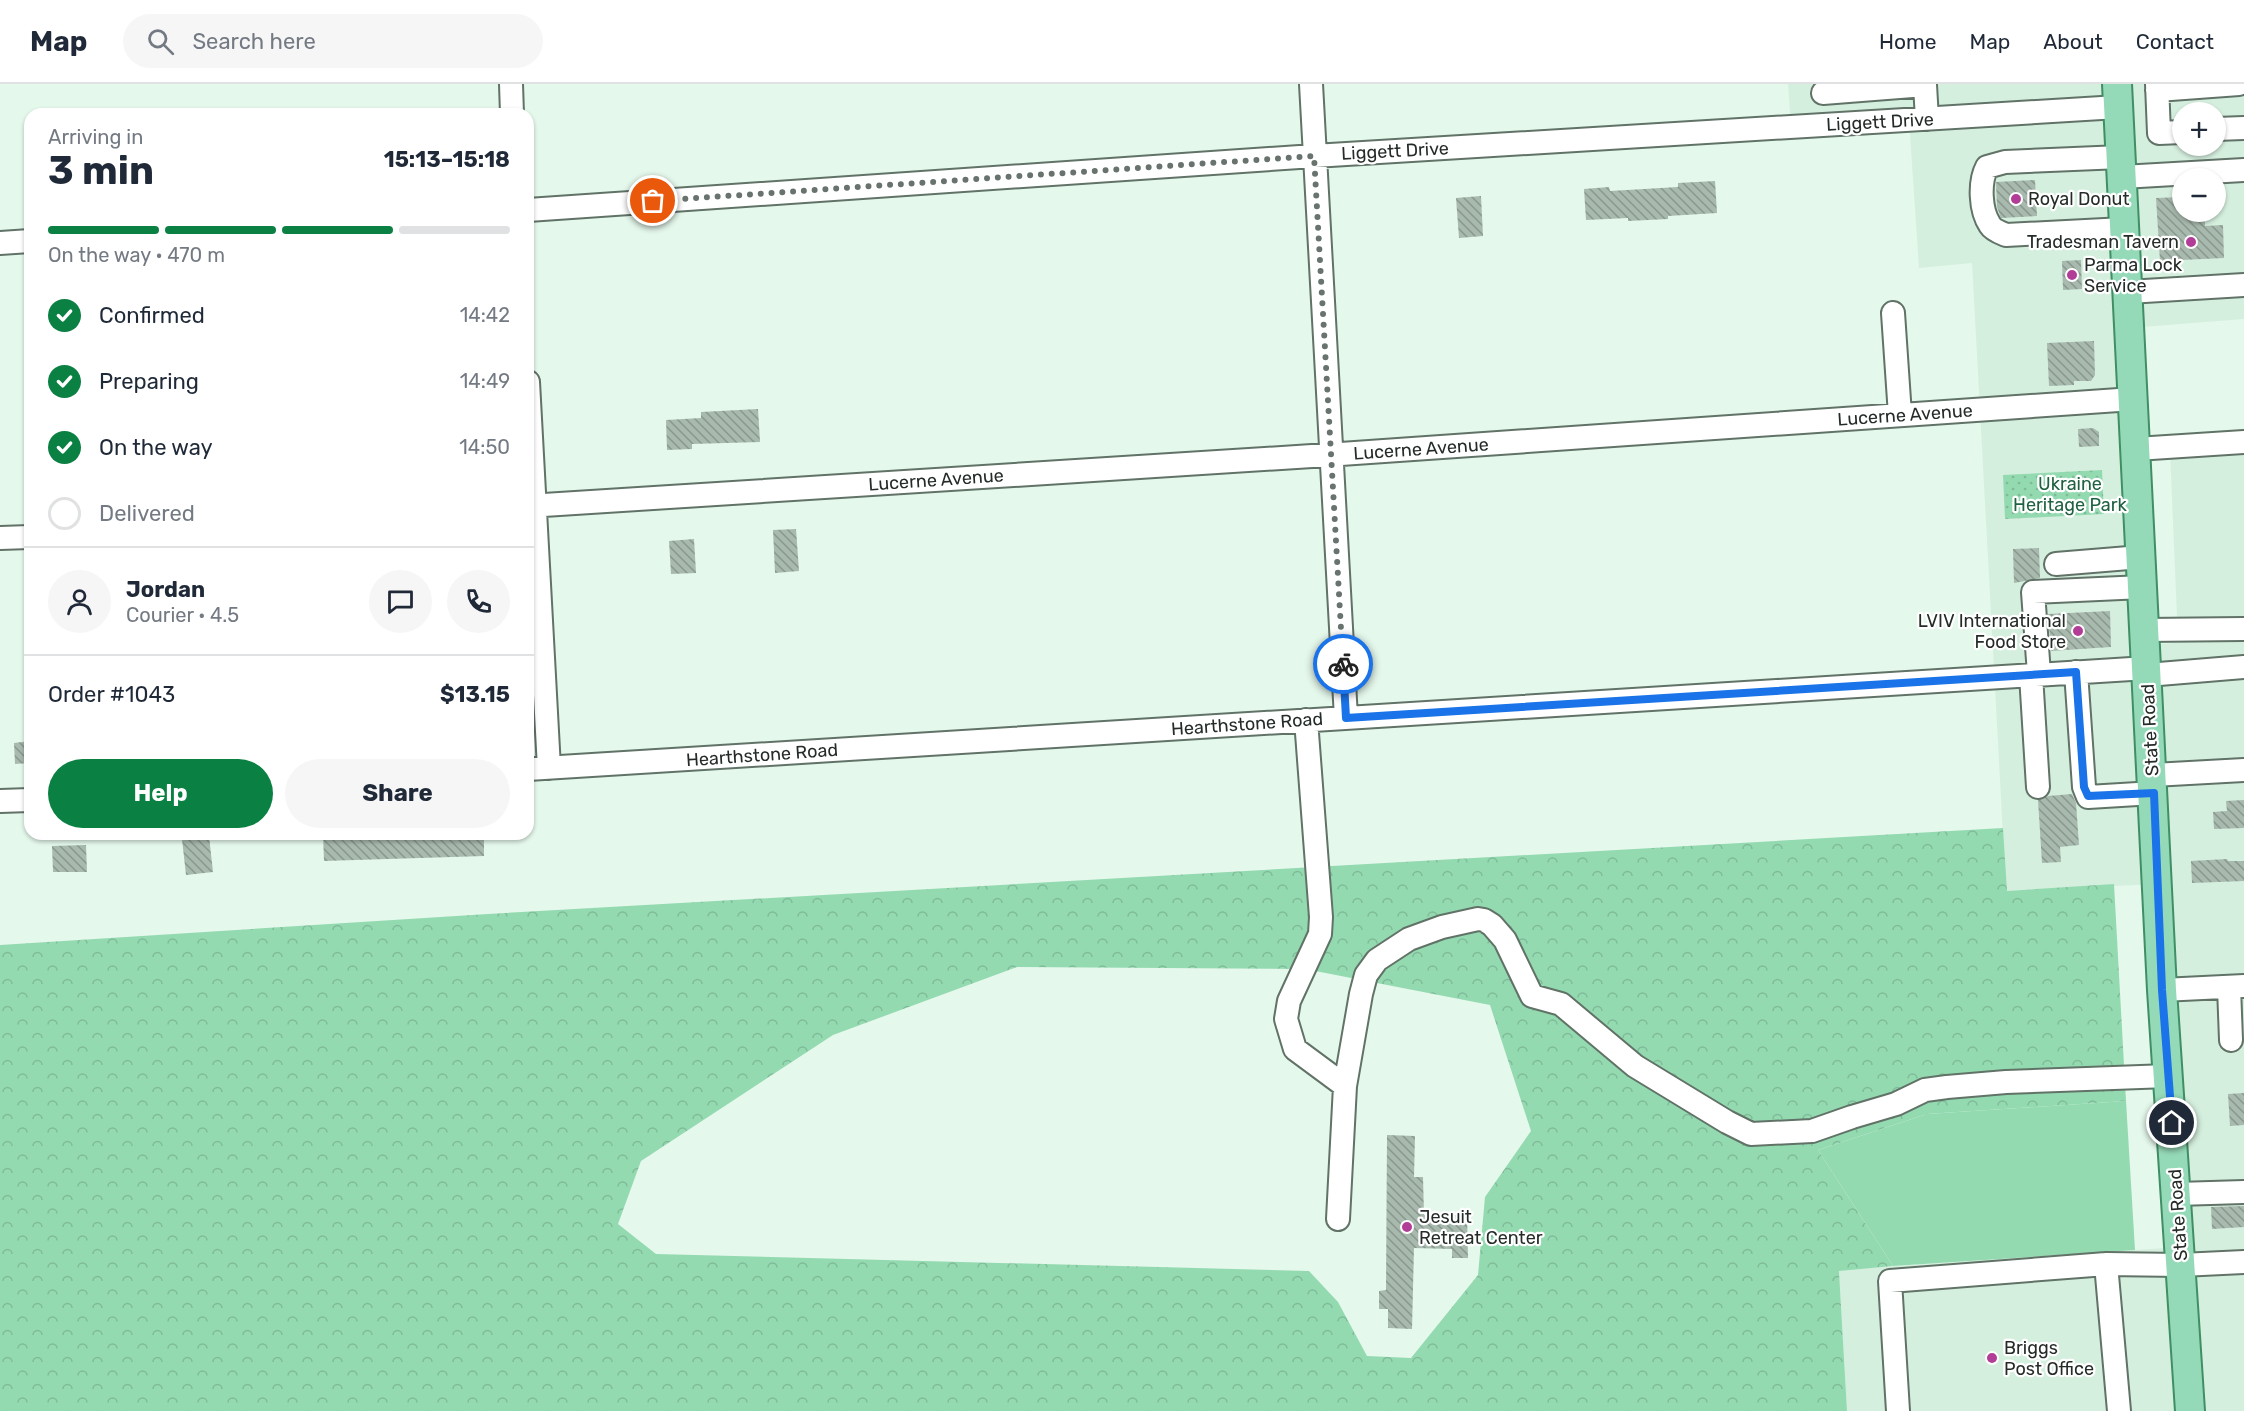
<!DOCTYPE html>
<html lang="en">
<head>
<meta charset="utf-8">
<style>
	:root { --surface:#fff; --page:#f6f6f7; --text:#1f2937; --muted:#747a83; --line:#e0e1e3; --accent:#0b8043 }
	body { margin:0; font-family:Rubik,sans-serif; background:var(--page); color:var(--text); height:100vh; display:flex; flex-direction:column; font-size:22px; white-space:nowrap }
	* { box-sizing:border-box; margin:0 }
	p { font-size:20px; color:var(--muted) }
	.icon { flex:none; width:33px; height:33px; fill:none; stroke:currentColor; stroke-width:2; stroke-linecap:round; stroke-linejoin:round }
	.map { position:relative; flex:1; overflow:hidden }
	.details { position:absolute; left:24px; top:24px; width:510px; height:732px; display:flex; flex-direction:column; background:var(--surface); border-radius:18px; box-shadow:0 2px 4px #0004 }
	.details>* { flex:none }
	.fabs { position:absolute; left:2172px; top:18px; display:grid; gap:12px }
	.fabs a { display:grid; place-items:center; width:54px; height:54px; border-radius:50%; background:var(--surface); box-shadow:0 2px 4px #0004; font-size:30px }
	.pin { position:absolute; display:grid; place-items:center; width:51px; height:51px; color:#fff; margin:-26px; border:3px solid #fff; border-radius:50%; box-shadow:0 2px 6px #0007 }
	.courier { position:absolute; display:grid; place-items:center; width:60px; height:60px; margin:-30px; border:4px solid #1a73e8; border-radius:50%; background:#fff; color:#222; box-shadow:0 2px 8px #0007 }
	.overview em { font-style:normal; font-weight:700 }
	.overview div { display:flex; flex-direction:column-reverse }
	.overview { display:flex; align-items:center; justify-content:space-between; height:102px; padding:0 24px }
	h1 { font-size:39px; font-weight:700; line-height:45px }
	.bar { display:grid; grid-template-columns:repeat(4,1fr); gap:9px 6px; align-content:center; height:72px; padding:0 24px }
	.bar i { height:8px; border-radius:4px; background:var(--line) }
	.bar .current { background:var(--accent) }
	.bar p { grid-column:span 4 }
	.line { display:flex; align-items:center; gap:15px; padding:0 24px; border-top:2px solid var(--line) }
	.line div { flex:1 }
	.round { display:grid; place-items:center; flex:none; width:63px; height:63px; border-radius:32px; background:var(--page) }
	ol { padding:0 24px; list-style:none }
	li { display:flex; align-items:center; gap:18px; height:66px }
	li p { margin-inline-start:auto }
	li .icon { padding:6px; border-radius:50%; background:var(--accent); color:#fff; stroke-width:4 }
	li:last-child { color:var(--muted) }
	li i { width:33px; height:33px; border:3px solid var(--line); border-radius:50% }
	.cta { display:flex; gap:12px; margin-top:auto; padding:12px 24px }
	.cta a { flex:1; height:69px; border-radius:36px; background:var(--accent); color:#fff; font-size:24px; font-weight:700; line-height:69px; text-align:center }
	.cta a+a { background:var(--page); color:var(--text) }
	header { display:flex; align-items:center; gap:36px; box-sizing:border-box; height:84px; padding:0 30px; background:var(--surface); border-bottom:2px solid var(--line) }
	header strong { font-size:28px }
	nav { display:flex; gap:33px; margin-inline-start:auto; font-size:21px }
	.search { width:420px; height:54px; background:var(--page); display:flex; align-items:center; gap:15px; box-sizing:border-box; padding:0 21px; border-radius:33px; color:var(--muted); font-size:22px }
	.map>svg:first-child { display:block }
	.built { fill:#d5efde; fill-rule:evenodd }
	.green { fill:#94dab1 }
	.forest { fill:url(#forest-crowns); fill-rule:evenodd }
	.park { fill:url(#park-dots) }
	.building { fill:url(#building-back-hatch) }
	.lines { fill:none; stroke-linecap:round; stroke-linejoin:round }
	.minor-casing { stroke:#617267; stroke-width:26 }
	.major-casing { stroke:#408e66; stroke-width:32 }
	.minor { stroke:#fff; stroke-width:22 }
	.major { stroke:#95dab8; stroke-width:28 }
	.done { stroke:#68736d; stroke-width:6; stroke-dasharray:0 10.8 }
	.route { stroke:#1a73e8; stroke-width:8 }
	.poi-dot { fill:#b13d96; stroke:#fff; stroke-width:2 }
	.labels { text-anchor:middle; dominant-baseline:central; stroke-width:4.5; stroke-linejoin:round; paint-order:stroke }
	.street-label { font-size:18px; fill:#252c28; stroke:#fff }
	.poi-label { font-size:18px; fill:#252c28; stroke:#fff; text-anchor:start }
	.park-label { font-size:18px; fill:#206141; stroke:#fff }
</style>
</head>
<body>
<header>
<strong>Map</strong>
<div class="search"><svg class="icon" aria-label="search" viewBox="0 0 24 24"><circle cx="10" cy="10" r="6"/><path d="M15 15l6 6"/></svg>Search here</div>
<nav><a>Home</a><a>Map</a><a>About</a><a>Contact</a></nav>
</header>
<div class="map">
<svg width="2244" height="1327" viewBox="0 0 2244 1327">
	<defs>
		<pattern id="forest-crowns" width="20" height="18" patternUnits="userSpaceOnUse" patternTransform="scale(1.5)"><rect width="20" height="18" fill="#94dab1"/><path d="M2 6a3 3 0 1 1 6 0M12 15a3 3 0 1 1 6 0" fill="none" stroke="#7fbb98"/></pattern>
		<pattern id="park-dots" width="8" height="8" patternUnits="userSpaceOnUse" patternTransform="scale(1.5)"><rect width="8" height="8" fill="#94dab1"/><path d="M2 2h.1M6 6h.1" fill="none" stroke="#7fbb98" stroke-width="1.8" stroke-linecap="round"/></pattern>
		<pattern id="building-back-hatch" width="6" height="6" patternUnits="userSpaceOnUse" patternTransform="scale(1.5)"><rect width="6" height="6" fill="#a8b9ae"/><path d="M-1 5l2 2M0 0l6 6M5-1l2 2" fill="none" stroke="#89978e"/></pattern>
	</defs>
	<rect width="100%" height="100%" fill="#e5f8ec"/>
	<path class="built" d="M1788,0h456v235l-114,9 16,317 98,-7v773h-397l-8,-141 341,-23 -22,-363 -152,7 -34,-628 -53,5 -10,-148 -118,7zM2182,28h34v34h-34zM2182,94h34v34h-34z
		M2244,364v189l-66,4 -8,-190z"/>
	<path class="green" d="M2126,1017l9,149 -242,16 -75,-116 109,-36z"/>
	<path class="forest" d="M2003,744l4,63 107,-7 12,217 -199,13 -109,36 75,116 -54,5 8,140h-1847v-466l488,-31zM1017,883l288,2 185,36 41,126 -46,66 -7,78 -67,83 -44,-2 -29,-54 -29,-31 -653,-17 -38,-30 23,-63 192,-126z"/>
	<path class="park" d="M2102,386l2,44 -99,5 -2,-44z"/>
	<path class="building" d="M2035,96l2,36 -36,2 -4,-11 -1,-25z
		M1715,97l2,32 -49,3v3l-40,2v-3l-42,2 -2,-31 25,-2 1,4 68,-4v-4z
		M1481,112l2,40 -24,2 -3,-40z
		M2182,113v15h23v14l18,-1 1,33 -64,3 -4,-63z
		M2081,176l1,29 -19,1 -1,-29z
		M2094,257l1,34 -4,6h-17v4l-25,1 -2,-43z
		M758,325l2,33 -68,2v5l-25,1 -1,-30 35,-2v-6z
		M2093,344l6,4v14l-20,1 -1,-18z
		M796,445l3,42 -24,2 -2,-43z
		M694,455l2,34 -25,1 -2,-33z
		M2039,464l1,30 -26,5 -1,-34z
		M2110,527l1,36 -60,4 -3,-37z
		M30,657v22l-15,1 -1,-21z
		M2072,710l4,9 3,42 -19,2 1,15 -19,1 -4,-63 10,-4z
		M2244,716v28l-30,1 -1,-17 14,-1 -1,-10z
		M323,750h161v22l-160,5z
		M209,752l4,36 -27,3 -4,-36z
		M86,761l1,27h-34l-1,-26z
		M2227,775l1,2h16v20l-52,2 -1,-22z
		M2244,1009v32l-14,1 -2,-32z
		M1387,1051l28,1 -1,41h9l1,38h43l1,43h-16v-9l-38,-1 -2,81 -24,-1v-19h-9v-18l7,-1z
		M2244,1122v21l-32,2 -1,-22z"/>
	<g class="lines">
		<defs>
			<path id="minor" d="M511,0l1,30
				M1311,0l35,634
				M2157,0l2,49 23,-1
				M2157,6l82,-6
				M1823,9l102,-8 2,34
				M2216,45l28,-1
				M2121,73l-116,5 -18,5c-8,15 -7,43 3,58 3,5 11,8 16,10l118,-6
				M2122,93l122,-7
				M528,126l786,-54 804,-49
				M0,159l30,-2
				M2128,208l116,-7
				M1893,229l7,102
				M528,298l21,386
				M2136,365l108,-7
				M528,422l784,-50 821,-57
				M0,454l30,-1
				M2056,480l85,-7
				M2145,546l99,-1
				M2076,588l8,115 4,10 66,-4
				M2039,590l-6,-82 110,-5
				M2031,591l7,112
				M2147,591l97,-8
				M1306,636l15,197 -1,17 -31,67 -3,18 9,30 50,37
				M528,685l1619,-101
				M2153,691l91,-5
				M0,717l30,-1
				M2229,903l2,53
				M2162,906l82,-4
				M2177,1110l67,-2
				M1338,1135l7,-133 16,-92 5,-19 11,-15 32,-21 33,-12 36,-8 6,1 8,5 13,15 27,56 29,8 74,62 92,56 24,12 61,-3 40,-14 44,-13 29,-14 22,-3 59,-5 162,-6
				M2106,1180l13,147
				M1898,1327l-8,-130 216,-17 75,1 63,-3"/>
			<path id="major" d="M2117,0l45,906 28,421"/>
		</defs>
		<use href="#minor" class="minor-casing"/>
		<use href="#major" class="major-casing"/>
		<use href="#minor" class="minor"/>
		<use href="#major" class="major"/>
	</g>
	<g class="lines">
		<path class="done" d="M653,117l661,-45 29,508"/>
		<path class="route" d="M1343,580l3,54 730,-46 8,115 4,9 66,-3 8,197 10,133"/>
	</g>
	<g class="poi-dot">
		<circle cx="2016" cy="115" r="6"/>
		<circle cx="2191" cy="158" r="6"/>
		<circle cx="2072" cy="191" r="6"/>
		<circle cx="2078" cy="547" r="6"/>
		<circle cx="1407" cy="1143" r="6"/>
		<circle cx="1992" cy="1274" r="6"/>
	</g>
	<g class="labels">
		<g class="street-label">
			<text transform="translate(1880 38) rotate(-3)">Liggett Drive</text>
			<text transform="translate(1395 67) rotate(-3)">Liggett Drive</text>
			<text transform="translate(1905 331) rotate(-4)">Lucerne Avenue</text>
			<text transform="translate(1421 365) rotate(-4)">Lucerne Avenue</text>
			<text transform="translate(936 396) rotate(-4)">Lucerne Avenue</text>
			<text transform="translate(1247 640) rotate(-4)">Hearthstone Road</text>
			<text transform="translate(2150 646) rotate(-93)">State Road</text>
			<text transform="translate(762 671) rotate(-4)">Hearthstone Road</text>
			<text transform="translate(2178 1131) rotate(-94)">State Road</text>
		</g>
		<g class="poi-label">
			<text x="2028" y="115">Royal Donut</text>
			<text x="2179" y="158" text-anchor="end">Tradesman Tavern</text>
			<text x="2084" y="181">Parma Lock<tspan x="2084" dy="21">Service</tspan></text>
			<text x="2066" y="537" text-anchor="end">LVIV International<tspan x="2066" dy="21">Food Store</tspan></text>
			<text x="1419" y="1133">Jesuit<tspan x="1419" dy="21">Retreat Center</tspan></text>
			<text x="2004" y="1264">Briggs<tspan x="2004" dy="21">Post Office</tspan></text>
		</g>
		<g class="park-label">
			<text x="2070" y="400">Ukraine<tspan x="2070" dy="21">Heritage Park</tspan></text>
		</g>
	</g>
</svg>
<div class="fabs">
<a>+</a>
<a>−</a>
</div>
<div class="pin" style="left:653px;top:117px;background:#ea580c"><svg class="icon" aria-label="bag" viewBox="0 0 24 24"><path d="M5 8h14l-1 12H6zM9 8a3 3 0 0 1 6 0"/></svg></div>
<div class="pin" style="left:2172px;top:1039px;background:#1f2937"><svg class="icon" aria-label="home" viewBox="0 0 24 24"><path d="M3 11l9-7 9 7M6 9v11h12V9"/></svg></div>
<div class="courier" style="left:1343px;top:580px"><svg class="icon" aria-label="bike" viewBox="0 0 24 24"><circle cx="6" cy="16" r="4"/><circle cx="18" cy="16" r="4"/><path d="M6 16l4-8h5l3 8M10 8l3 8H6M13 5h3"/></svg></div>
<section class="details">
<div class="overview"><div><h1>3 min</h1><p>Arriving in</p></div><em>15:13–15:18</em></div>
<div class="bar"><i class="current"></i><i class="current"></i><i class="current"></i><i></i><p>On the way · 470 m</p></div>
<ol>
<li><svg class="icon" aria-label="check" viewBox="0 0 24 24"><path d="M5 12l5 5 9-10"/></svg>Confirmed<p>14:42</p></li>
<li><svg class="icon" aria-label="check" viewBox="0 0 24 24"><path d="M5 12l5 5 9-10"/></svg>Preparing<p>14:49</p></li>
<li><svg class="icon" aria-label="check" viewBox="0 0 24 24"><path d="M5 12l5 5 9-10"/></svg>On the way<p>14:50</p></li>
<li><i></i>Delivered</li>
</ol>
<div class="line" style="height:108px"><a class="round"><svg class="icon" aria-label="person" viewBox="0 0 24 24"><circle cx="12" cy="8" r="4"/><path d="M4 21q1-7 8-7t8 7"/></svg></a><div><b>Jordan</b><p>Courier · 4.5</p></div><a class="round"><svg class="icon" aria-label="chat" viewBox="0 0 24 24"><path d="M4 5h16v11H9l-5 4z"/></svg></a><a class="round"><svg class="icon" aria-label="phone" viewBox="0 0 24 24"><path d="M5 4h4l2 5-3 2q2 4 5 5l2-3 5 2v4C11 20 4 13 5 4z"/></svg></a></div>
<div class="line" style="height:78px"><div>Order #1043</div><b>$13.15</b></div>
<div class="cta"><a>Help</a><a>Share</a></div>
</section>
</div>
</body>
</html>
